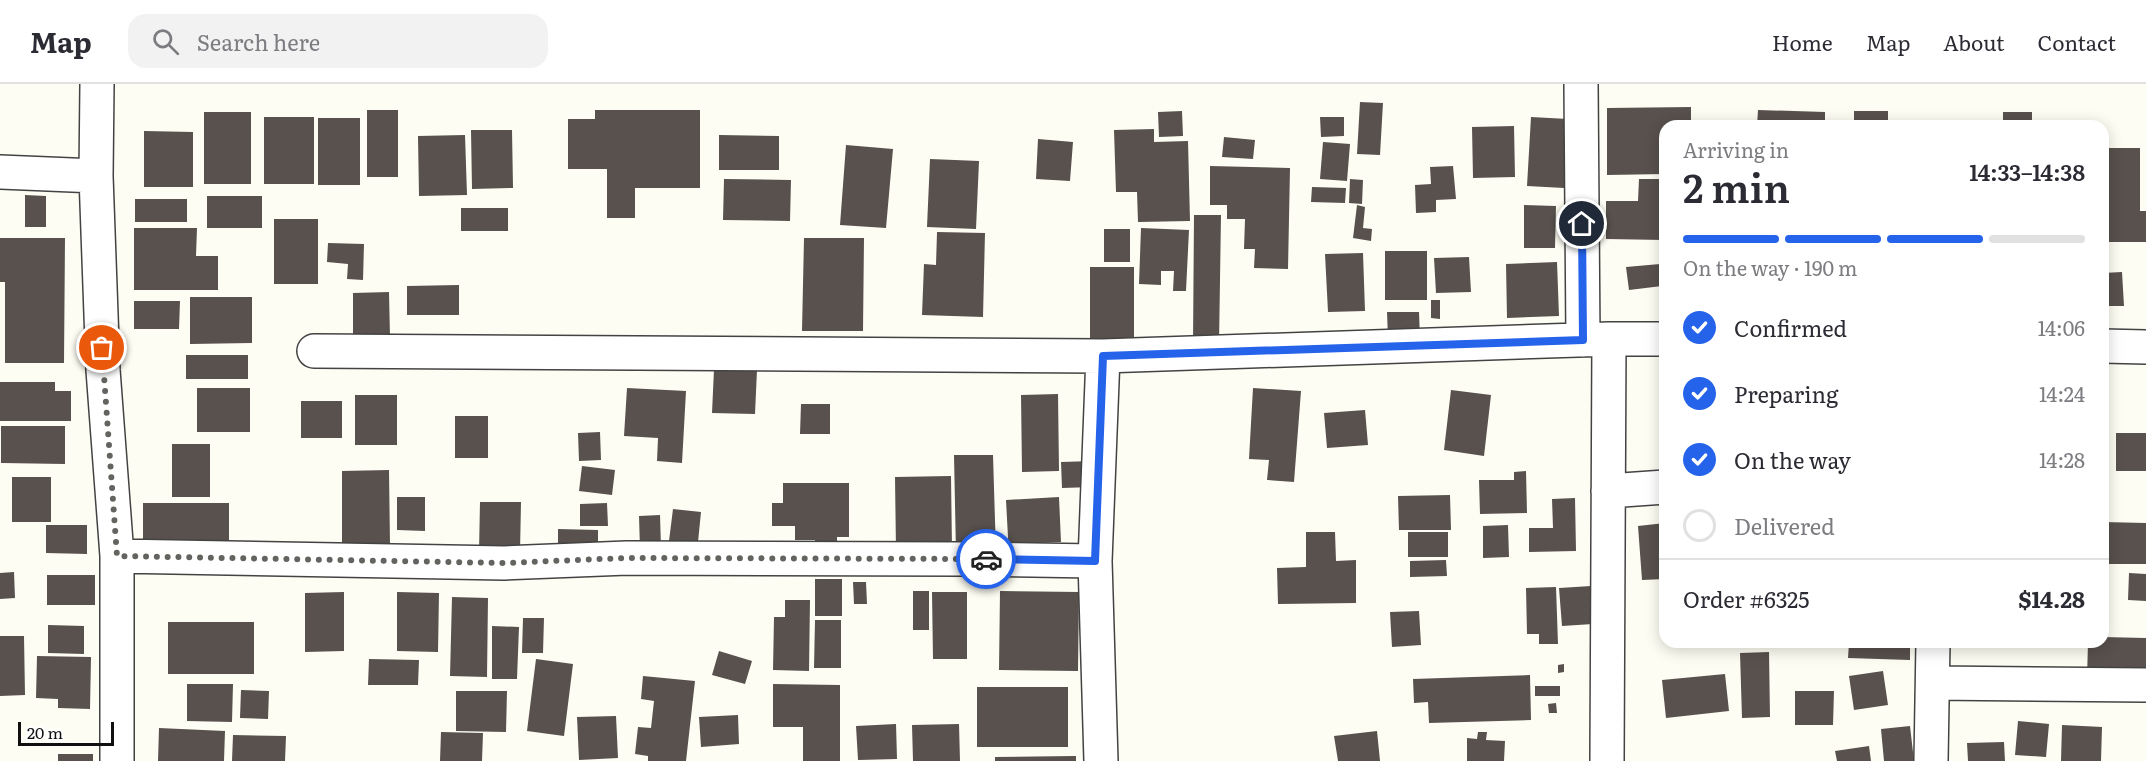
<!DOCTYPE html>
<html lang="en">
<head>
<meta charset="utf-8">
<style>
	:root { --surface:#fff; --page:#f2f2f3; --text:#2b2b33; --muted:#7c7c81; --line:#e1e1e2; --accent:#2563eb }
	body { margin:0; font-family:Literata,serif; background:var(--page); color:var(--text); height:100vh; display:flex; flex-direction:column; font-size:22px; white-space:nowrap }
	* { box-sizing:border-box; margin:0 }
	p { font-size:20px; color:var(--muted) }
	.icon { flex:none; width:33px; height:33px; fill:none; stroke:currentColor; stroke-width:2; stroke-linecap:round; stroke-linejoin:round }
	.map { position:relative; flex:1; overflow:hidden }
	.sheet { position:absolute; left:1659px; top:36px; width:450px; height:528px; display:flex; flex-direction:column; background:var(--surface); border-radius:18px; box-shadow:0 3px 15px #0003 }
	.sheet>* { flex:none }
	.scale { position:absolute; left:18px; bottom:15px; width:96px; box-sizing:border-box; padding-left:6px; border:3px solid #101010; border-top:0; font-size:16px; line-height:21px; white-space:nowrap; color:#101010; -webkit-text-stroke:4px #fff; paint-order:stroke }
	.pin { position:absolute; display:grid; place-items:center; width:51px; height:51px; color:#fff; margin:-26px; border:3px solid #fff; border-radius:50%; box-shadow:0 2px 6px #0007 }
	.courier { position:absolute; display:grid; place-items:center; width:60px; height:60px; margin:-30px; border:4px solid #2563eb; border-radius:50%; background:#fff; color:#222; box-shadow:0 2px 8px #0007 }
	.headline em { font-style:normal; font-weight:600 }
	.headline div { display:flex; flex-direction:column-reverse }
	.headline { display:flex; align-items:center; justify-content:space-between; height:102px; padding:0 24px }
	h1 { font-size:39px; font-weight:600; line-height:45px }
	.bar { display:grid; grid-template-columns:repeat(4,1fr); gap:9px 6px; align-content:center; height:72px; padding:0 24px }
	.bar i { height:8px; border-radius:4px; background:var(--line) }
	.bar .active { background:var(--accent) }
	.bar p { grid-column:span 4 }
	.line { display:flex; align-items:center; gap:15px; padding:0 24px; border-top:2px solid var(--line) }
	.line div { flex:1 }
	ol { padding:0 24px; list-style:none }
	li { display:flex; align-items:center; gap:18px; height:66px }
	li p { margin-inline-start:auto }
	li .icon { padding:6px; border-radius:50%; background:var(--accent); color:#fff; stroke-width:4 }
	li:last-child { color:var(--muted) }
	li i { width:33px; height:33px; border:3px solid var(--line); border-radius:50% }
	header { display:flex; align-items:center; gap:36px; box-sizing:border-box; height:84px; padding:0 30px; background:var(--surface); border-bottom:2px solid var(--line) }
	header strong { font-size:28px }
	nav { display:flex; gap:33px; margin-inline-start:auto; font-size:21px }
	.search { width:420px; height:54px; background:var(--page); display:flex; align-items:center; gap:15px; box-sizing:border-box; padding:0 21px; border-radius:18px; color:var(--muted); font-size:22px }
	.map>svg:first-child { display:block }
	.building { fill:#58514d }
	.lines { fill:none; stroke-linecap:round; stroke-linejoin:round }
	.minor-casing { stroke:#434343; stroke-width:36 }
	.minor { stroke:#fff; stroke-width:33 }
	.done { stroke:#63635f; stroke-width:6; stroke-dasharray:0 10.8 }
	.route { stroke:#2563eb; stroke-width:8 }
</style>
</head>
<body>
<header>
<strong>Map</strong>
<div class="search"><svg class="icon" aria-label="search" viewBox="0 0 24 24"><circle cx="10" cy="10" r="6"/><path d="M15 15l6 6"/></svg>Search here</div>
<nav><a>Home</a><a>Map</a><a>About</a><a>Contact</a></nav>
</header>
<div class="map">
<svg width="2146" height="677" viewBox="0 0 2146 677">
	<rect width="100%" height="100%" fill="#fefdf3"/>
	<path class="building" d="M1360,18l23,1 -3,52 -23,-1z
		M1691,23v19h-26v48l-58,1v-67z
		M367,26h31v67h-31z
		M595,26h105v78h-65v30h-28v-49h-39v-50h27z
		M1758,26l67,2v14h-68z
		M1182,27l1,25 -24,1 -1,-25z
		M1854,27h34v15h-34z
		M204,28h47v72h-47z
		M2003,28h29v14h-29z
		M264,33h50v67h-50z
		M1320,33h24v19l-23,1z
		M1531,33l37,2 -4,69 -37,-2z
		M318,34h42v67h-42z
		M1514,42l1,51 -42,1 -1,-51z
		M1154,45v13l34,-1 2,80 -52,1 -1,-30h-21l-2,-62z
		M471,46h41l1,58 -41,1z
		M144,47l49,1v55h-49z
		M465,51l2,60 -48,1 -1,-60z
		M719,51l60,1v34h-60z
		M1224,53l31,3 -2,19 -31,-2z
		M1038,55l35,3 -3,39 -34,-2z
		M1323,58l27,2 -3,37 -27,-2z
		M846,61l47,4 -7,79 -46,-3z
		M2103,64h37v63h6v31h-43z
		M930,75l49,2 -3,68 -49,-2z
		M1210,82l80,2 -2,101 -34,-1 1,-19h-11l1,-30h-18v-14h-17z
		M1453,82l3,33 -20,1v12l-20,1 -1,-28 16,-1 -1,-17z
		M724,95l67,1 -1,41 -67,-1z
		M1350,95l13,1 -1,24 -13,-1z
		M1639,95h26l-1,61 -58,-1v-38h32z
		M1312,103l34,1 -1,15 -34,-1z
		M25,111l21,1v31h-21z
		M207,112h55v32h-55z
		M135,115h52v23h-52z
		M1357,121l8,2 -2,21 9,1 -1,12 -18,-3z
		M1524,121l32,1 -1,42h-31z
		M461,124h47v23h-47z
		M1194,131h27l-2,130 -26,-1z
		M274,135h44v65h-44z
		M134,144h63l-1,28h22v34h-84z
		M1141,144l48,2 -3,61h-13l1,-20h-13v14l-22,-1z
		M1104,145h26v33h-26z
		M937,148l48,1 -2,84 -61,-2 2,-51 12,1z
		M0,154h65l-1,125h-59v-81h-5z
		M804,154h60l-1,93h-61z
		M328,159l36,1 -1,36 -16,-1 1,-15 -21,-2z
		M1385,167h42v49h-42z
		M1363,169l2,58 -37,1 -3,-58z
		M1469,173l2,35 -35,1 -2,-35z
		M1557,178l2,54 -52,2 -1,-54z
		M1660,180l2,22 -33,4 -3,-23z
		M1090,183h44v79h-44z
		M2122,188l2,34h-21v-33z
		M459,201v30h-52v-29z
		M389,208l1,45 -37,1v-45z
		M190,213h62v46l-62,1z
		M1431,216h9v19l-9,-1z
		M134,217h46l-1,28h-45z
		M1387,228h32l1,27h-32z
		M186,271h62v24h-62z
		M714,285l43,1 -2,44 -43,-1z
		M0,298h55v9h16v30h-71z
		M197,304h53v44h-53z
		M627,304l59,3 -4,72 -25,-2 1,-23 -34,-2z
		M1253,304l48,3 -7,91 -27,-2 2,-20 -20,-1z
		M1451,306l40,5 -7,61 -40,-6z
		M1058,310l1,77 -37,1 -1,-77z
		M355,311h42v50h-42z
		M301,317h41v37h-41z
		M801,320h29v30h-30z
		M1365,326l3,35 -41,3 -3,-35z
		M455,332h33v42h-33z
		M1,342h64v38l-64,-1z
		M600,348l1,28 -22,1 -1,-28z
		M2116,349h30v38h-30z
		M172,360h38v53h-38z
		M954,371h39l3,98h-40z
		M1093,377v26l-31,1 -1,-26z
		M582,382l33,4 -3,25 -33,-4z
		M389,386l1,74h-48v-73z
		M1526,387l1,42 -47,1 -1,-34h35v-8z
		M951,392l1,73 -56,2 -1,-74z
		M12,393h39v45h-39z
		M783,399h66v54h-12v16h-22v-13h-20v-14h-23v-23h11z
		M1450,411l1,35h-52l-1,-34z
		M397,413h28v34l-28,-1z
		M1059,413l2,45 -23,1 1,12 -30,1 -3,-56z
		M1575,414l1,53 -47,1v-24h24l-1,-29z
		M480,418h41l-1,51h-41z
		M143,419h86v45h-86z
		M607,419l1,23h-28v-22z
		M673,425l28,3 -4,40 -29,-3z
		M660,431l1,33 -21,1 -1,-33z
		M2103,438l43,1v41h-43z
		M1665,439v56l-23,1 -4,-54z
		M46,441h41v29l-41,-1z
		M1508,441l1,32 -26,1v-32z
		M558,445l40,1v24l-40,-8z
		M1306,448h29l1,29 20,-1v43l-78,1 -1,-36 29,-1z
		M1408,448h40v25h-40z
		M1446,476l1,16 -37,1v-16z
		M14,488l1,26 -15,1v-26z
		M2129,489l17,1v27l-18,-1z
		M47,491h48v30h-48z
		M815,495h27v37h-27z
		M853,498h13l1,22h-13z
		M1591,502l2,38 -31,2 -3,-38z
		M1556,503l2,57h-19v-10h-12l-1,-46z
		M913,507h16v39h-16z
		M1000,507l79,1 -1,79 -79,-1z
		M344,508v59l-39,1v-59z
		M397,508l42,1 -1,59 -41,-1z
		M932,508h35v67h-34z
		M452,513l36,1 -1,79 -37,-1z
		M785,516h25l-1,71 -36,-1 1,-53h11z
		M1665,523v27h-2l-1,-26z
		M1419,527l2,34 -29,2 -2,-35z
		M523,534h21l-1,35h-21z
		M815,536h26v48h-27z
		M168,538h86v52h-86z
		M48,541l36,1v28l-36,-1z
		M492,542l27,1 -2,52h-25z
		M0,552h24l1,59 -25,1z
		M2103,553l43,1v42l-59,-1 1,-37h15z
		M1849,558h61v18l-62,-2z
		M719,567l33,10 -7,23 -33,-9z
		M1769,568l1,65 -28,1 -2,-65z
		M37,572l54,1 -1,52 -32,-1v-9l-22,-1z
		M369,575l50,1 -1,25h-50z
		M536,575l37,5 -9,72 -37,-5z
		M1564,580v8l-6,1v-8z
		M1883,587l5,34 -34,5 -5,-34z
		M1725,590l4,37 -63,7 -4,-38z
		M1530,591l1,45 -102,3 -1,-21 -14,1 -1,-24z
		M643,592l52,5 -9,80h-38v-5l-13,-2 3,-27 13,1 3,-27 -13,-2z
		M187,600h46l-1,38 -45,-1z
		M773,600l67,1v76h-37v-34h-30z
		M1535,602h25v10h-25z
		M977,603h91v60h-91z
		M241,606l28,1 -1,28 -28,-1z
		M456,607h51l-1,41 -50,-1z
		M1795,607h39l-1,34h-38z
		M1556,619l1,10h-8l-1,-9z
		M738,631l1,29 -38,3 -2,-30z
		M616,632l2,42 -39,2 -2,-43z
		M2018,637l31,3 -3,33 -31,-2z
		M896,640l1,35 -39,1 -2,-34z
		M959,640l1,37h-47l-1,-36z
		M2062,641l40,2 -1,34h-40z
		M1910,642l4,35h-30l-3,-32z
		M159,644l66,3 -1,30h-66z
		M1377,647l3,30h-42l-4,-25z
		M441,648l42,1 -1,28h-42z
		M1478,648h9l-1,8 19,1 -1,20h-37v-23l10,1z
		M233,651l53,1 -1,25h-53z
		M2004,658l1,19h-37l-1,-18z
		M1869,662l2,15h-34l-2,-10z
		M58,670h35v7h-35z
		M1076,672v5h-81v-4z"/>
	<g class="lines">
		<defs>
			<path id="minor" d="M97,0l-1,92 7,194 14,186v205
				M1581,0l2,256
				M0,88l96,4
				M2103,262l43,1
				M314,267l789,5 506,-17h56
				M1608,407l57,-4
				M117,472l387,7 123,-5 337,1 131,2
				M1933,599l213,2
				M1101,677l-6,-200 8,-205
				M1607,677l2,-422
				M1931,677l2,-119"/>
		</defs>
		<use href="#minor" class="minor-casing"/>
		<use href="#minor" class="minor"/>
	</g>
	<g class="lines">
		<path class="done" d="M102,264l15,208 387,7 123,-5 359,1"/>
		<path class="route" d="M986,475l109,2 8,-205 480,-16 -1,-116"/>
	</g>
</svg>
<div class="scale">20 m</div>
<div class="pin" style="left:102px;top:264px;background:#ea580c"><svg class="icon" aria-label="bag" viewBox="0 0 24 24"><path d="M5 8h14l-1 12H6zM9 8a3 3 0 0 1 6 0"/></svg></div>
<div class="pin" style="left:1582px;top:140px;background:#1f2937"><svg class="icon" aria-label="home" viewBox="0 0 24 24"><path d="M3 11l9-7 9 7M6 9v11h12V9"/></svg></div>
<div class="courier" style="left:986px;top:475px"><svg class="icon" aria-label="car" viewBox="0 0 24 24"><path d="M5 17H2v-5l4-1 3-4h7l3 4 3 1v5h-3M9 17h6M6 11h13"/><circle cx="7" cy="17" r="2"/><circle cx="17" cy="17" r="2"/></svg></div>
<section class="sheet">
<div class="headline"><div><h1>2 min</h1><p>Arriving in</p></div><em>14:33–14:38</em></div>
<div class="bar"><i class="active"></i><i class="active"></i><i class="active"></i><i></i><p>On the way · 190 m</p></div>
<ol>
<li><svg class="icon" aria-label="check" viewBox="0 0 24 24"><path d="M5 12l5 5 9-10"/></svg>Confirmed<p>14:06</p></li>
<li><svg class="icon" aria-label="check" viewBox="0 0 24 24"><path d="M5 12l5 5 9-10"/></svg>Preparing<p>14:24</p></li>
<li><svg class="icon" aria-label="check" viewBox="0 0 24 24"><path d="M5 12l5 5 9-10"/></svg>On the way<p>14:28</p></li>
<li><i></i>Delivered</li>
</ol>
<div class="line" style="height:78px"><div>Order #6325</div><b>$14.28</b></div>
</section>
</div>
</body>
</html>
